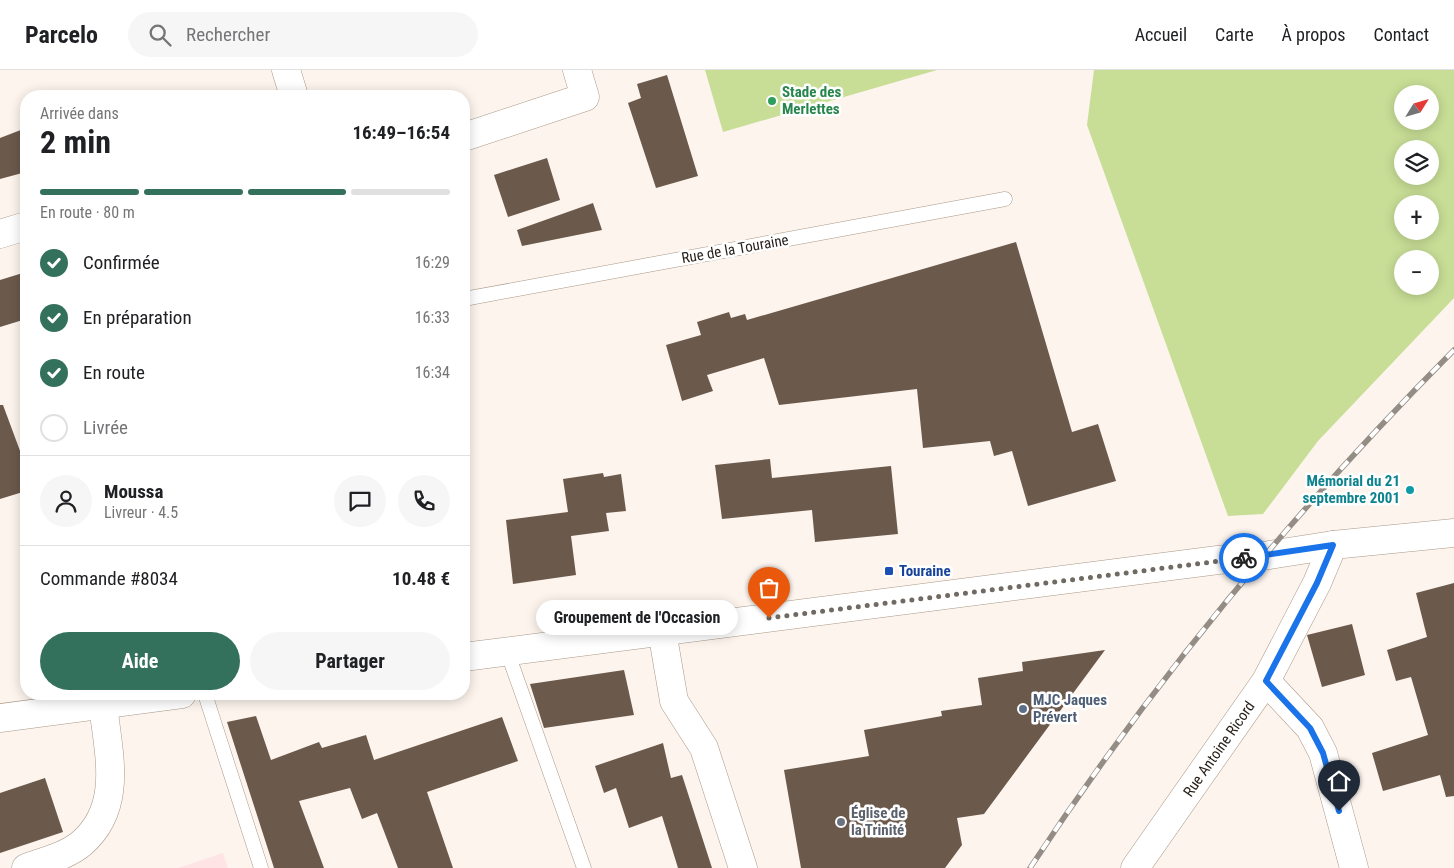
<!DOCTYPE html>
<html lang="fr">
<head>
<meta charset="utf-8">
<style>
	:root { --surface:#fff; --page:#f6f6f6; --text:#202124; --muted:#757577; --line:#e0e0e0; --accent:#33715c }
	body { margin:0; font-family:"Roboto Condensed",sans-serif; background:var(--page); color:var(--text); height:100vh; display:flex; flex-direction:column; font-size:19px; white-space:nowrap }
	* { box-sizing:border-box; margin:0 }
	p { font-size:16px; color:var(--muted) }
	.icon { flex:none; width:28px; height:28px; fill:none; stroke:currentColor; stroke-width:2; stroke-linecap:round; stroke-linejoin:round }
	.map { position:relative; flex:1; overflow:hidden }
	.drawer { position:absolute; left:20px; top:20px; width:450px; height:610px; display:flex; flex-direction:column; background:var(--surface); border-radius:20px; box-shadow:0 2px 12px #0003 }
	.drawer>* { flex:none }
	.needle { width:32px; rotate:53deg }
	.fabs { position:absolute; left:1394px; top:15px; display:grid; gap:10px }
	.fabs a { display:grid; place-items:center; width:45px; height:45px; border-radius:50%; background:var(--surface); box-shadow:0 2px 12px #0003; font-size:25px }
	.pin { position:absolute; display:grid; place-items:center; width:42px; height:42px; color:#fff; margin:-51px -21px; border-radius:50% 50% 50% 0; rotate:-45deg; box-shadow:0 0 5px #0007 }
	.pin .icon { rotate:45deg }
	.courier { position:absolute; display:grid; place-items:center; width:50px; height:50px; margin:-25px; border:4px solid #1a73e8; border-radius:50%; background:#fff; color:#222; box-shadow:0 1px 6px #0007 }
	.bubble { position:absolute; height:35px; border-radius:18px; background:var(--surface); box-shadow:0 2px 12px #0003; font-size:16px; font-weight:700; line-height:35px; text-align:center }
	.head em { font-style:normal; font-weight:700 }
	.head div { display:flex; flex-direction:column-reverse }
	.head { display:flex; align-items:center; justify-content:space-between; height:85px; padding:0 20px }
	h1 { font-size:32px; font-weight:700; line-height:38px }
	.bar { display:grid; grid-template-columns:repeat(4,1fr); gap:8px 5px; align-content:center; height:60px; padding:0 20px }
	.bar i { height:6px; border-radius:4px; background:var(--line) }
	.bar .selected { background:var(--accent) }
	.bar p { grid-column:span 4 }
	.line { display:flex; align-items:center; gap:12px; padding:0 20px; border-top:1px solid var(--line) }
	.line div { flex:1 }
	.round { display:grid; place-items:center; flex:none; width:52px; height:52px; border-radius:26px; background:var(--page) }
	ol { padding:0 20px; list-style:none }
	li { display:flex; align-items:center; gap:15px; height:55px }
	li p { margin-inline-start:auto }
	li .icon { padding:5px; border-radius:50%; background:var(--accent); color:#fff; stroke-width:4 }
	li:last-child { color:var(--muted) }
	li i { width:28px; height:28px; border:2px solid var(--line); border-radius:50% }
	.action { display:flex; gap:10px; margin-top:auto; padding:10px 20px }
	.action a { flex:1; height:58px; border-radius:30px; background:var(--accent); color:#fff; font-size:20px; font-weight:700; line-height:58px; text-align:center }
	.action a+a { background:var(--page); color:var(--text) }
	header { display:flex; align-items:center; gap:30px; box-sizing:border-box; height:70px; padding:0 25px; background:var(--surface); border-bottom:1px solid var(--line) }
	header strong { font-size:24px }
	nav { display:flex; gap:28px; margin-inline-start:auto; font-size:18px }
	.search { width:350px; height:45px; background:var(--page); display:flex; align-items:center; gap:12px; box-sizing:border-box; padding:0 18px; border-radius:28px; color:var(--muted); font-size:19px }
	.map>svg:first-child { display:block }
	.commercial { fill:#ffe4e6 }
	.green { fill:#c8de96; fill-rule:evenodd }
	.building { fill:#6b594c }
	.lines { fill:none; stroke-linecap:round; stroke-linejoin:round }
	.lane-casing { stroke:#ab9888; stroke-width:15 }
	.street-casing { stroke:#ab9888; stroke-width:29 }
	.secondary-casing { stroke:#ab9888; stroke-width:29 }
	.lane { stroke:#fff; stroke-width:14 }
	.street { stroke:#fff; stroke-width:28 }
	.secondary { stroke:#fff; stroke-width:28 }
	.rail-casing { stroke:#948d86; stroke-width:5.5 }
	.rail { stroke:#fff; stroke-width:4; stroke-dasharray:11; stroke-linecap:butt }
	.done { stroke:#716a63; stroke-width:5; stroke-dasharray:0 9 }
	.route { stroke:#1a73e8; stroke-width:6 }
	.leisure-dot { fill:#2e9e5b; stroke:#fff; stroke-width:2 }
	.culture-dot { fill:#0f9aa8; stroke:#fff; stroke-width:2 }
	.transit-dot { fill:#1a4fb4; stroke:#fff; stroke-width:2 }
	.service-dot { fill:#5c6f8a; stroke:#fff; stroke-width:2 }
	.worship-dot { fill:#6b7280; stroke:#fff; stroke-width:2 }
	.labels { text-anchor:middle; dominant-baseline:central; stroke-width:5; stroke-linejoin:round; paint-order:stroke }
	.leisure-label { font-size:15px; font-weight:bold; fill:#27864d; stroke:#fff; text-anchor:start }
	.street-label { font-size:15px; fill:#261f19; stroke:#fff }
	.culture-label { font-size:15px; font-weight:bold; fill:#0d838f; stroke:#fff; text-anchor:end }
	.transit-label { font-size:15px; font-weight:bold; fill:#164399; stroke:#fff; text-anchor:start }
	.service-label { font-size:15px; font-weight:bold; fill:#4e5e75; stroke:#fff; text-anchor:start }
	.worship-label { font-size:15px; font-weight:bold; fill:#5b616d; stroke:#fff; text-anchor:start }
</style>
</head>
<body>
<header>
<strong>Parcelo</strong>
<div class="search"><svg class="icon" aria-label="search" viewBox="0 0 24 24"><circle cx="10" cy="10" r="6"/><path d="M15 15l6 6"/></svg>Rechercher</div>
<nav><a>Accueil</a><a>Carte</a><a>À propos</a><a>Contact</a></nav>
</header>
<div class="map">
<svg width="1454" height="798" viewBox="0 0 1454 798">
	<rect width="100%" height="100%" fill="#fcf4ed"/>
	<path class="commercial" d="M223,783l5,15h-50z"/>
	<path class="green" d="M705,0h232l-214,62z
		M1094,0h360v228l-136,143 -55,73 -35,2 -141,-391zM1402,24h28v27h-28zM1402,79h28v27h-28zM1402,134h28v27h-28zM1402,189h28v27h-28z"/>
	<path class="building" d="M667,5l31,101 -42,12 -28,-85 13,-5 -4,-14z
		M26,58v44l-26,7v-41z
		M547,88l13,42 -52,17 -14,-42z
		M593,133l9,27 -80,16 -5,-16z
		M1016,172l56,190 26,-8 18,57 -88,25 -16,-55 -18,5 -4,-15 -67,7 -6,-59 -138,16 -15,-47 -57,17 6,16 -31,10 -16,-56 35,-10 -4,-13 32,-10 2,6 14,-4 2,6z
		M26,202v47l-26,8v-47z
		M0,335h3l23,62v24l-26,8z
		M770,389l2,19 119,-12 7,68 -83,8 -3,-32 -90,9 -7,-54z
		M603,403l1,4 17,-3 5,37 -20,2 3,18 -38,5 5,39 -63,9 -7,-64 62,-8 -5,-33z
		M1454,513v213l-8,1 -6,-22 -57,16 -11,-38 56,-18 -17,-58 -15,4 -9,-31 40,-13 -11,-44z
		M1352,554l13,51 -43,12 -15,-52z
		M1105,580l-121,164 -27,4 5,27 -17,23h-144l-17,-98 85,-14 -5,-26 78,-14 -1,-5 41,-6 -4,-27 45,-7 -1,-9z
		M624,600l10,45 -90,13 -14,-44z
		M256,646l15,44 48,-18 3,6 44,-13 8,25 128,-43 16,44 -91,31 26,76h-55l-21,-55 -15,6 -12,-31 -51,13 25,67h-50l-47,-146z
		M663,673l8,35 11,-3 30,93h-34l-16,-52 -33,12 -13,-40 -12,5 -9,-27z
		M45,708l18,54 -63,21v-60z"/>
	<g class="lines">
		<defs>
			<path id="lane" d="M464,229l541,-100
				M507,581l77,217
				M205,624l56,174"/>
			<path id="street" d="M464,67l121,-40 -8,-27
				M0,164l26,-8
				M662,561l12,70 30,47 39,120
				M1266,611l44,47 13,25 31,115
				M26,798c18,-7 41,-12 56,-25 42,-37 26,-90 21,-139
				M1135,798l131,-187 51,-98 16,-38"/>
			<path id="secondary" d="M286,0l8,26
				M464,587l754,-97 45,-4 70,-11 121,-12
				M0,648l182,-24"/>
		</defs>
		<use href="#lane" class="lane-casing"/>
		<use href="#street" class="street-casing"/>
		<use href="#secondary" class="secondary-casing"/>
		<use href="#lane" class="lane"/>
		<use href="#street" class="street"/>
		<use href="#secondary" class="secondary"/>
		<defs>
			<path id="rail" d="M1030,798c123,-187 266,-359 424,-518"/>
		</defs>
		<use href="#rail" class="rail-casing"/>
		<use href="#rail" class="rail"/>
	</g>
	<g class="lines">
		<path class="done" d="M769,548l475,-60"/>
		<path class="route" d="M1244,488l89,-13 -16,38 -51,98 44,47 13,25 16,58"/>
	</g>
	<circle class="leisure-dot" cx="772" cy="31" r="5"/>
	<circle class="culture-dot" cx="1410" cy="420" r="5"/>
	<rect class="transit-dot" x="884" y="496" width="10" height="10" rx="2.5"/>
	<circle class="service-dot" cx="1023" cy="639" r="5"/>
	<circle class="worship-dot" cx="841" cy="752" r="5"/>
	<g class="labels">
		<g class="leisure-label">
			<text x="782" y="22">Stade des<tspan x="782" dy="17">Merlettes</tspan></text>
		</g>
		<g class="street-label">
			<text transform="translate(735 179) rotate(-10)">Rue de la Touraine</text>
			<text transform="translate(1219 679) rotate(-55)">Rue Antoine Ricord</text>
		</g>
		<g class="culture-label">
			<text x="1400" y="411">Mémorial du 21<tspan x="1400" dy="17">septembre 2001</tspan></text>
		</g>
		<g class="transit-label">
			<text x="899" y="501">Touraine</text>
		</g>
		<g class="service-label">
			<text x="1033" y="630">MJC Jaques<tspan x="1033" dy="17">Prévert</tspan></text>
		</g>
		<g class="worship-label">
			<text x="851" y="743">Église de<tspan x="851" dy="17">la Trinité</tspan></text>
		</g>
	</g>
</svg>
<div class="fabs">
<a><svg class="needle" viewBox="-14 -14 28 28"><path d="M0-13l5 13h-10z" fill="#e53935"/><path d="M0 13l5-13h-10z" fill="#757577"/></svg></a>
<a><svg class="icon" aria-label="layers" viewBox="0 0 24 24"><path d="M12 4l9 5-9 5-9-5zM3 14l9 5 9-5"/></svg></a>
<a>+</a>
<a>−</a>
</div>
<div class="pin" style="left:769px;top:548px;background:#ea580c"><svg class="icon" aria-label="bag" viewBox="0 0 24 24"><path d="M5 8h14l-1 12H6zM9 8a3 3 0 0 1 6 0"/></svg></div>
<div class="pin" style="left:1339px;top:741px;background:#1f2937"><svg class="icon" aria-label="home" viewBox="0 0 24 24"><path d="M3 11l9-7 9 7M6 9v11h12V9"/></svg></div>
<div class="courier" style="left:1244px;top:488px"><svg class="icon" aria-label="bike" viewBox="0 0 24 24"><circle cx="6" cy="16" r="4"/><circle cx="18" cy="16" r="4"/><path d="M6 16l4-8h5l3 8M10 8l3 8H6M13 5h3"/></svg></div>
<div class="bubble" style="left:536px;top:530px;width:202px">Groupement de l'Occasion</div>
<section class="drawer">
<div class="head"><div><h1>2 min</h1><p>Arrivée dans</p></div><em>16:49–16:54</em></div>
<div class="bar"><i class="selected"></i><i class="selected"></i><i class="selected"></i><i></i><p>En route · 80 m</p></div>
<ol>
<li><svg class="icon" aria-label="check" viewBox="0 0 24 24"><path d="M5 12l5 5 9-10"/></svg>Confirmée<p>16:29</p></li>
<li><svg class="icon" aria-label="check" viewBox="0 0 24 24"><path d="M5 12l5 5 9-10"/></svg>En préparation<p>16:33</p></li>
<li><svg class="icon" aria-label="check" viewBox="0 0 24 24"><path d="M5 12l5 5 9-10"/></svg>En route<p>16:34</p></li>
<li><i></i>Livrée</li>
</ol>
<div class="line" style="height:90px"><a class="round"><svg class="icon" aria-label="person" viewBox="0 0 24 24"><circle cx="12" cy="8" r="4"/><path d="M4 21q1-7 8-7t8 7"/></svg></a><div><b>Moussa</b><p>Livreur · 4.5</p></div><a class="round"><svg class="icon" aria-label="chat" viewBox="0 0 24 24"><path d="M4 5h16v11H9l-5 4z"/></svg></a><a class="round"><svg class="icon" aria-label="phone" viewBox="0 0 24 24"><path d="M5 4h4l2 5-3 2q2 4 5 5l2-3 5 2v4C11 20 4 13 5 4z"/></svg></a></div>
<div class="line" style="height:65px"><div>Commande #8034</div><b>10.48 €</b></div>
<div class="action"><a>Aide</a><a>Partager</a></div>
</section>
</div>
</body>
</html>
